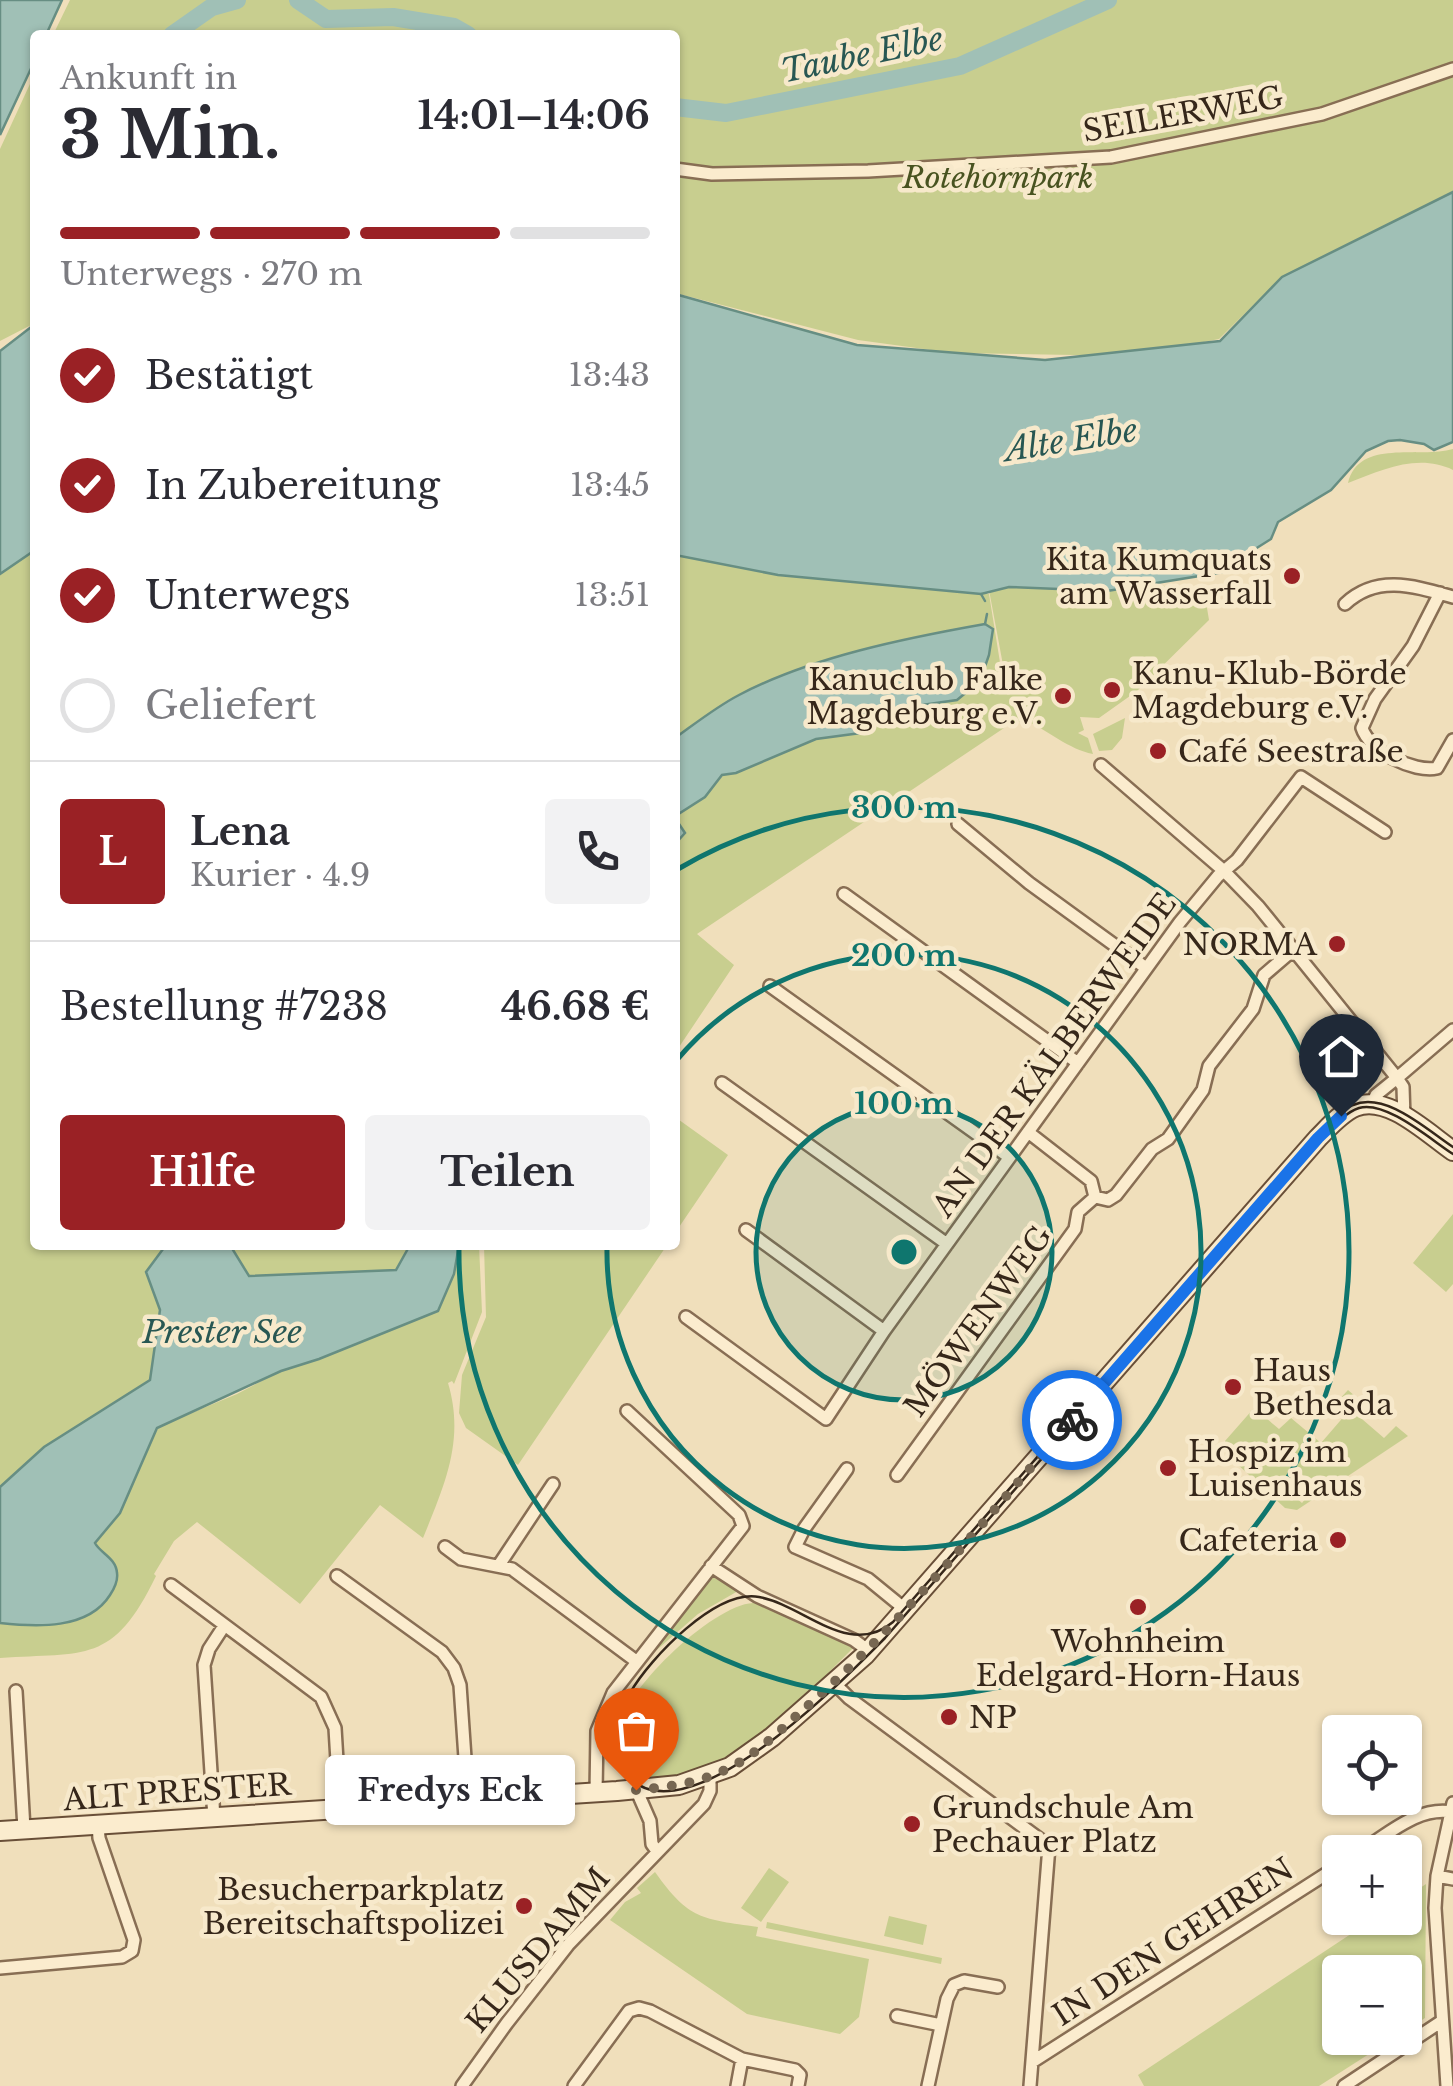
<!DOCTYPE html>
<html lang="de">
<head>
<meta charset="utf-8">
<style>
	:root { --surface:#fff; --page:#f2f2f3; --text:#2b2b33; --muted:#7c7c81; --line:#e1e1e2; --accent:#9a2125 }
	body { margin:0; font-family:"Libre Baskerville",serif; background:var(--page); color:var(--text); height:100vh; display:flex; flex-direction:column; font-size:38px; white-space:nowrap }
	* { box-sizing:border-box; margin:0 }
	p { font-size:32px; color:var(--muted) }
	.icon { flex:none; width:55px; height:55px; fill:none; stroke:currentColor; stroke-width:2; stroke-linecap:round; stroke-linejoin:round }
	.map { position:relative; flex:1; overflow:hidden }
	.sheet { position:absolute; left:30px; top:30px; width:650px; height:1220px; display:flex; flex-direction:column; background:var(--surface); border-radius:10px; box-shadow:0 2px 8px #0004 }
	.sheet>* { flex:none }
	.controls { position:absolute; left:1322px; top:1715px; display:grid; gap:20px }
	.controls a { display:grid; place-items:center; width:100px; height:100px; border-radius:10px; background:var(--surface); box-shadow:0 2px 8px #0004; font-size:50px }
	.pin { position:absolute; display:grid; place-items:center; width:85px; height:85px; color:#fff; margin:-102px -42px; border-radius:50% 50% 50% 0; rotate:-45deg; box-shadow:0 0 10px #0007 }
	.pin .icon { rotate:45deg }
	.courier { position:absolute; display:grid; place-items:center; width:100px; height:100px; margin:-50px; border:8px solid #1a73e8; border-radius:50%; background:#fff; color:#222; box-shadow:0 2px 12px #0007 }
	.bubble { position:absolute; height:70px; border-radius:10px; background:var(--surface); box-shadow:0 2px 8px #0004; font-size:32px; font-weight:700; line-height:70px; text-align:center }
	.summary em { font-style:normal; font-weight:700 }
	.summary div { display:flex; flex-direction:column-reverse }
	.summary { display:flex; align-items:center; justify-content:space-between; height:170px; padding:0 30px }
	h1 { font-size:65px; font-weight:700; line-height:75px }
	.bar { display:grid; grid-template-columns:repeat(4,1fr); gap:15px 10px; align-content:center; height:120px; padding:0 30px }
	.bar i { height:12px; border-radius:8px; background:var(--line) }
	.bar .selected { background:var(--accent) }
	.bar p { grid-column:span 4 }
	.line { display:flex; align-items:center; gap:25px; padding:0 30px; border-top:2px solid var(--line) }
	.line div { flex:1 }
	.round { display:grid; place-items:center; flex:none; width:105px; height:105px; border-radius:10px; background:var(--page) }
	ol { padding:0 30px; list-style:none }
	li { display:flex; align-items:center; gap:30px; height:110px }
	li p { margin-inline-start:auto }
	li .icon { padding:10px; border-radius:50%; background:var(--accent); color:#fff; stroke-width:4 }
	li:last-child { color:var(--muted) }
	li i { width:55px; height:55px; border:5px solid var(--line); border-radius:50% }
	.primary-button { display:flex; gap:20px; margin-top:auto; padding:20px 30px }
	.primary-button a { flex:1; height:115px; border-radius:10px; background:var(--accent); color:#fff; font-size:40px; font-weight:700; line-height:115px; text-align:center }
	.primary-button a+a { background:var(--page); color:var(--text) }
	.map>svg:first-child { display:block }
	.green { fill:#c8ce8f; fill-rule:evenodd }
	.water { fill:#a0c0b6; stroke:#678e83; stroke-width:2.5 }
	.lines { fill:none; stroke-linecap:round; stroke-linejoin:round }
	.stream { stroke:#678e83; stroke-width:2.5 }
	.river { stroke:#a0c0b6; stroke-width:18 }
	.minor-casing { stroke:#886e54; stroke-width:16 }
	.secondary-casing { stroke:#694f38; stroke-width:22 }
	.minor { stroke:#fbecce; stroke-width:11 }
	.secondary { stroke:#fbecce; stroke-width:18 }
	.tram { stroke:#36271a; stroke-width:2.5 }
	.done { stroke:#776752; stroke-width:10; stroke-dasharray:0 18 }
	.route { stroke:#1a73e8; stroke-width:12 }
	.ring { fill:none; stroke:#0f766e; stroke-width:5 }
	.poi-dot { fill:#9a2125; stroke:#f7e9cb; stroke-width:4 }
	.labels { text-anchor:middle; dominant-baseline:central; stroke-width:9; stroke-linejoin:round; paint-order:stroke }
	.street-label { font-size:30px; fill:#36271a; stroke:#f7e9cb }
	.park-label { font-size:30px; font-style:italic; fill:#485320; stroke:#f7e9cb }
	.poi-label { font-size:30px; fill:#36271a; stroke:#f7e9cb; text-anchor:start }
	.water-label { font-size:32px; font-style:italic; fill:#285753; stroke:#f7e9cb }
	.centre { fill:#0f766e; stroke:#f7e9cb; stroke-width:5 }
	.ring-label { font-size:30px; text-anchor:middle; font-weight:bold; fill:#0f766e; stroke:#f7e9cb; stroke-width:9; stroke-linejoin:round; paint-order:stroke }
</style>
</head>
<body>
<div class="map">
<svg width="1453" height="2086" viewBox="0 0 1453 2086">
	<rect width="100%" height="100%" fill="#f0dfbb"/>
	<path class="green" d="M70,0h1383v192l-171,85 -63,62 -87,17 -179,-3 -95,-13 -183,-47v-258h-622z
		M35,73v250l-35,18v-192z
		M1453,449v21c-35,-17 -71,0 -105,13 11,-45 71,-24 105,-34z
		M35,550v695h131l-20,27 14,38 -10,70 -106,67 -44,40v-913z
		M675,555l103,20 211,19 14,87h3l-20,-107 150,5 69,17 4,24 -72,71 -38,27 -19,-1 4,13 -6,3 10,5 5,16c-25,-5 -44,-23 -68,-34l-18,6 -310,208 37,31 -59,88v-209l9,-10 -7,-13v-6l28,-18 20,-24h11l80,-34 52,-7 16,-14 46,-16 54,-78c-79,14 -173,33 -245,71 -23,12 -43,28 -64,43z
		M1125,718l-3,20 -10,12 -13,1 -6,-17z
		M675,1117l53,38 -53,78z
		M1453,1214v70l-7,8 -33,-29z
		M230,1245h180l-13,25 -148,6z
		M459,1245h20l3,67 -28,72 -2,-3 -4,2c17,57 -3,101 -25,155l-43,-33 -80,99 -103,-82 -23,19 -20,33 2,2c-43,89 -70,76 -156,82v-35c38,3 96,8 113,-35 2,-4 5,-11 4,-15 -1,-14 -18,-19 -22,-30l25,-30 30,-73 10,-14 77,-32 44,-23 38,-12 119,-48 16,-37z
		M484,1245h183l-149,220 -52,-37 -7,-15 3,-38 24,-58z
		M1348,1390l15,13 -8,10 29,25 12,-12 12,10 -111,74 -12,-2 -60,-55v-12l29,-33 25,21 12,-11 30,25 25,-29 -11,-10zM1300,1473l16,13 -14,17 -16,-14z
		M711,1576l27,15 -40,23 -54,47z
		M753,1603l11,1 90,43c-47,46 -99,112 -165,130 -15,3 -32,3 -47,4 -17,-12 -27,-24 -25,-46 2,-41 95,-130 136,-132z
		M769,1868l20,14 -28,40 -20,-14z
		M655,1872c34,48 47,47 103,55l-2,9 113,23 -10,58 -19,17 -93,-20 -137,-94 15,-18 16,-9 -4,-5z
		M1426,1884l-1,134 -20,13v-59h-65v66h54l-75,48h-175l-6,-11 237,-157h30v-20z
		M889,1916l38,9 -4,20 -39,-9z
		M767,1922l175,36 -1,6 -175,-36z"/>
	<path class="water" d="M0,0h62l-16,35h-11v25l-35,75z
		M1453,192v250l-19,8 -10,-6 -24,-4 -12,1 -22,10 -35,39 -53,32 -7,17 -38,24 -9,9 -117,19 -98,-4 -28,7 -203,-19 -103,-20v-261l182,51 188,15 175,-19 62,-64z
		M35,324v226l-35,24v-223z
		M985,624l8,5 -4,26 -9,26 -23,19 -49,7 -24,11 -16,14 -52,7 -80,34 -14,2 -17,22 -28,18v6l8,12 -10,11v-106c21,-15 41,-31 64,-43 72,-38 167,-57 246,-71z
		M166,1245h64l19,31 147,-6 14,-25h49l-5,29 -16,37 -119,48 -38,12 -124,57 -37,85 -25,30c5,10 21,15 22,30 1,7 -3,16 -7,22 -22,35 -74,32 -110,28v-136l44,-40 106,-67 10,-70 -14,-38z"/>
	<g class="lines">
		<path class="stream" d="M981,594l4,7
			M985,624l2,-10"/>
		<path class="river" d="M298,0l28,19 67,-2 61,10 14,8
			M172,35l40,-28 25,-7
			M675,107l51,6 234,-47 148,-66"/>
		<defs>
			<path id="minor" d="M675,169l37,5 156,-3 243,-14 211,-43 131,-45
				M1440,593l-27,53 -38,53 -13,29c7,23 52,45 75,40l16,-28
				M1345,604c32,-30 69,-18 108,-7
				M1101,765l123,106 34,35 139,172 -21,17 -4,9
				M958,824l71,59 117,85
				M844,894l234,169
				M770,986l239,171
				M722,1083l225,161
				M1404,1118l-1,-31 -6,-9 56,-48
				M1028,1132l63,49 4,16
				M746,1230l138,101
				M686,1317l140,102 58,-88 296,-409 38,-46 19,-16 64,-83 84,55
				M847,1469l-43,60 -9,18 73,32 38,31
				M897,1475l178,-246 3,-17 17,-15 13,3 8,-5 36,-46 16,-10 35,-49 6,-24 44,-57 11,-34 29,-25
				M445,1547l16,12 51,10 124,92
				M499,1565l54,-81
				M711,1566l46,30 97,44 15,11
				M337,1576l105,76 12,16 6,17 8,117
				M171,1585l150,112 14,31 5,82
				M834,1683l15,15 200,148 -19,240
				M16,1691l8,138
				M636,1789l14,32 2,23 5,7
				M596,1793l1,-62 16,-38 130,-167 -4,-11 -112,-104
				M214,1818l-10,-153 5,-16 15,-23
				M1359,1852c29,-17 58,-46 93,-40
				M1437,1876l16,3
				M0,1968l122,-11 10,-6 2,-11 -35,-102 -1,-13
				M897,2016l44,9
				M742,2059l53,11 5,5 -2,11
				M1032,2062l308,-197
				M462,2086l45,-63 61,-78 136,-141 6,-13v-14
				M574,2086l55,-75 10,-3 11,3 92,48 -5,27
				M928,2086l19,-87 7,-14 10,-4 34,6
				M1344,2086l98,-65
				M1447,2086l-12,-178 2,-32 16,-73"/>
			<path id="secondary" d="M0,1831l617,-40 62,-6 51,-18 42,-30 93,-82 453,-517c11,-11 23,-25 37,-31 32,-14 73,27 98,44"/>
		</defs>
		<use href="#minor" class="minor-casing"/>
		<use href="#secondary" class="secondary-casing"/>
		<use href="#minor" class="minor"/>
		<use href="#secondary" class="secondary"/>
		<path class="tram" d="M1453,1147c-26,-17 -67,-56 -100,-42 -14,7 -25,21 -36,32l-424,485c-44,37 -89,-17 -134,-25 -43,-8 -109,61 -129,96 -13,22 -26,45 -11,71 52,95 226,-86 266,-126l436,-499c11,-11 23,-26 38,-31 27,-8 72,32 94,46"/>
	</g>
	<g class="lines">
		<path class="done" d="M636,1790c31,-3 60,-6 89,-20 29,-13 54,-39 78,-60 100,-87 182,-191 269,-290"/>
		<path class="route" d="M1072,1420l246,-282 23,-22"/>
	</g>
	<circle cx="904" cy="1252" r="148" fill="#0f766e" fill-opacity=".12"/>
	<g class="ring">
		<circle cx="904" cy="1252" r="148"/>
		<path d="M676 1061A297 297 0 1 1 607 1247"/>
		<path d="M678 869A445 445 0 1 1 459 1248"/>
	</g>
	<g class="poi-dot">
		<circle cx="1292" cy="576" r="10"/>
		<circle cx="1112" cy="690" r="10"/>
		<circle cx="1063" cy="696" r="10"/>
		<circle cx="1158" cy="751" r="10"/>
		<circle cx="1337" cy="944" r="10"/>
		<circle cx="1233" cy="1387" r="10"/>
		<circle cx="1168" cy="1468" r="10"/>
		<circle cx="1338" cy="1540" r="10"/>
		<circle cx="1138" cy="1607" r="10"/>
		<circle cx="949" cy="1717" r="10"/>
		<circle cx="912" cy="1824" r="10"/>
		<circle cx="524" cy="1906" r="10"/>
	</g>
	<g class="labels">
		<g class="street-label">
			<text transform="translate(1183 114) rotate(-10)">SEILERWEG</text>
			<text transform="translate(1054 1055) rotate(-54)">AN DER KÄLBERWEIDE</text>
			<text transform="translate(978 1321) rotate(-54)">MÖWENWEG</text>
			<text transform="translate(177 1792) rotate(-4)">ALT PRESTER</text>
			<text transform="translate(1173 1942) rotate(-33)">IN DEN GEHREN</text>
			<text transform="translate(538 1950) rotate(-50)">KLUSDAMM</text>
		</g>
		<g class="park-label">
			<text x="998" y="177">Rotehornpark</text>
		</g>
		<g class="poi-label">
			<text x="1272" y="559" text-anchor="end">Kita Kumquats<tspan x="1272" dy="34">am Wasserfall</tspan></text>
			<text x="1132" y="673">Kanu-Klub-Börde<tspan x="1132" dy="34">Magdeburg e.V.</tspan></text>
			<text x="1043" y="679" text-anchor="end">Kanuclub Falke<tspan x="1043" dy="34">Magdeburg e.V.</tspan></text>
			<text x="1178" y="751">Café Seestraße</text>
			<text x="1317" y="944" text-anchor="end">NORMA</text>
			<text x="1253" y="1370">Haus<tspan x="1253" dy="34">Bethesda</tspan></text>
			<text x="1188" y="1451">Hospiz im<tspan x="1188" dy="34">Luisenhaus</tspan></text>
			<text x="1318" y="1540" text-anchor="end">Cafeteria</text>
			<text x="1138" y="1641" text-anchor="middle">Wohnheim<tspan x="1138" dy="34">Edelgard-Horn-Haus</tspan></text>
			<text x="969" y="1717">NP</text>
			<text x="932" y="1807">Grundschule Am<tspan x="932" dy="34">Pechauer Platz</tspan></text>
			<text x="504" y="1889" text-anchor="end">Besucherparkplatz<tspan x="504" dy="34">Bereitschaftspolizei</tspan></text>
		</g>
		<g class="water-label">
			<text transform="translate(862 55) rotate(-12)">Taube Elbe</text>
			<text transform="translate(1071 440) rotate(-9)">Alte Elbe</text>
			<text x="222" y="1332">Prester See</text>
		</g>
	</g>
	<circle cx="904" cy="1252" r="15" class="centre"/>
	<g class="ring-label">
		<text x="904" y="818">300 m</text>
		<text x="904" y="966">200 m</text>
		<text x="904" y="1114">100 m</text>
	</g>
</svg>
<div class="controls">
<a><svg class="icon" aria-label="locate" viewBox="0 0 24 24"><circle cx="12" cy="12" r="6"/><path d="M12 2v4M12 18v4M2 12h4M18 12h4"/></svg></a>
<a>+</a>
<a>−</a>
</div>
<div class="pin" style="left:636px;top:1790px;background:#ea580c"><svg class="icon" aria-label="bag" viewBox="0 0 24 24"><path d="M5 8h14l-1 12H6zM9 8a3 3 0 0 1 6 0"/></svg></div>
<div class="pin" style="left:1341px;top:1116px;background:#1f2937"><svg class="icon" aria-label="home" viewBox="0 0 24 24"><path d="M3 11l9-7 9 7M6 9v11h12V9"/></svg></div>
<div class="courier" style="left:1072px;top:1420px"><svg class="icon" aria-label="bike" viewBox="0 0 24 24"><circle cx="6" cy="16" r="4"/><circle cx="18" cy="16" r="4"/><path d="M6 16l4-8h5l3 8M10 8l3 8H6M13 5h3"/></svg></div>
<div class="bubble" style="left:325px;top:1755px;width:250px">Fredys Eck</div>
<section class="sheet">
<div class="summary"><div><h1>3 Min.</h1><p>Ankunft in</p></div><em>14:01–14:06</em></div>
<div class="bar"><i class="selected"></i><i class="selected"></i><i class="selected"></i><i></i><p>Unterwegs · 270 m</p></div>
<ol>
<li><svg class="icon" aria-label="check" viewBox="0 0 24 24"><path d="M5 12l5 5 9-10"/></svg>Bestätigt<p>13:43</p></li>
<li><svg class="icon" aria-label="check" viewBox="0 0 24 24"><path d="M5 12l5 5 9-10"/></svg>In Zubereitung<p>13:45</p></li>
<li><svg class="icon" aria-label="check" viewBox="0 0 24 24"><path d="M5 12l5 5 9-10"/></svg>Unterwegs<p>13:51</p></li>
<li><i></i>Geliefert</li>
</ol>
<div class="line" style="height:180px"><b class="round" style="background:var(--accent);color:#fff">L</b><div><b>Lena</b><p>Kurier · 4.9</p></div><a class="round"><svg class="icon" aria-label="phone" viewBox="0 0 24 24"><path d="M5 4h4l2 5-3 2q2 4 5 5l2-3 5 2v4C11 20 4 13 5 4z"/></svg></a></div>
<div class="line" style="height:130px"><div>Bestellung #7238</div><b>46.68 €</b></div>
<div class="primary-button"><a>Hilfe</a><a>Teilen</a></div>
</section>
</div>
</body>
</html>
